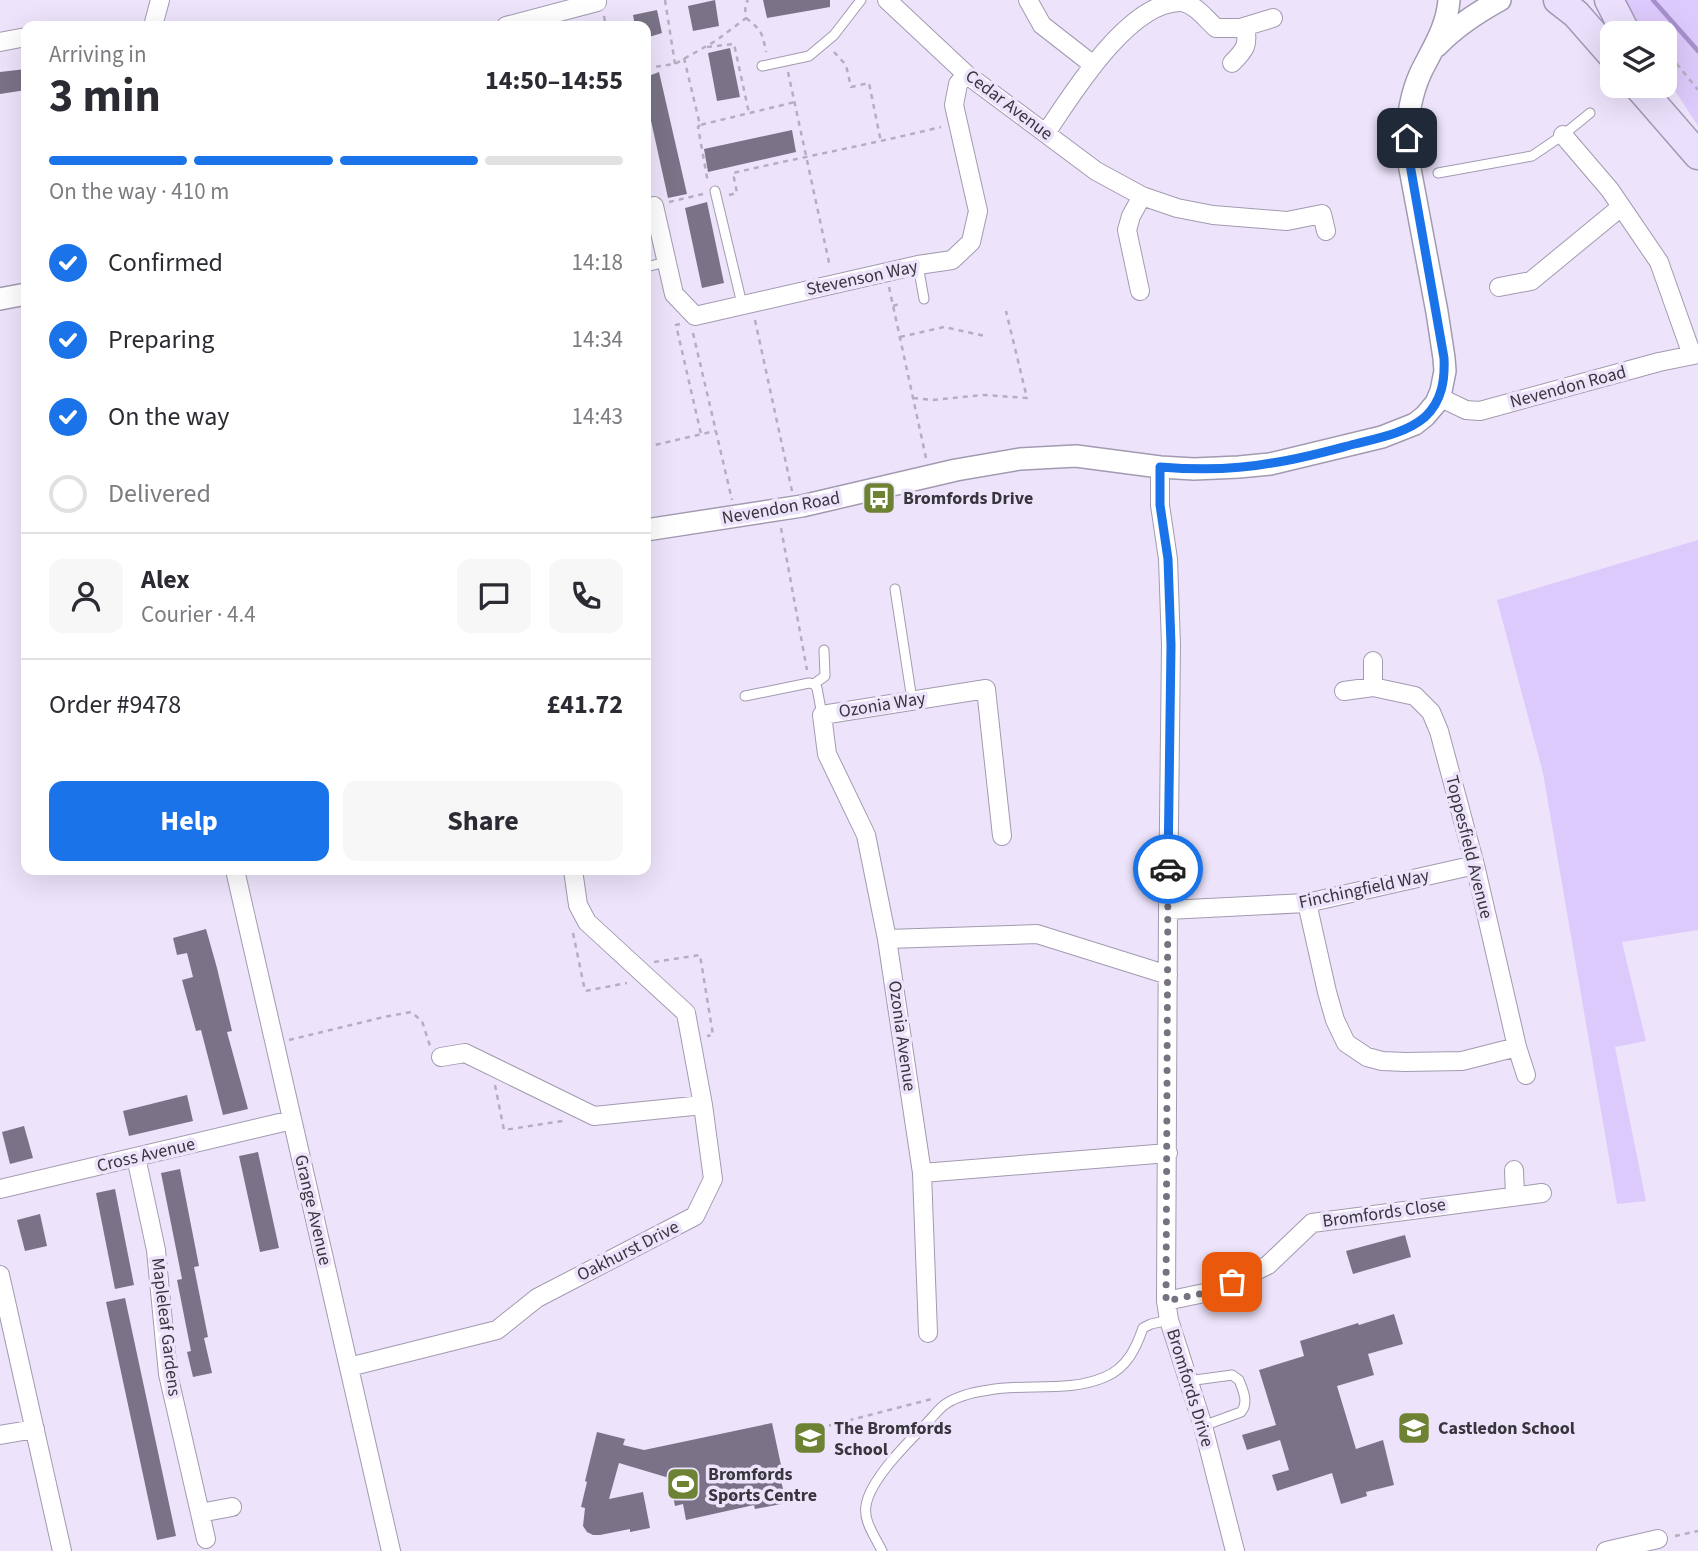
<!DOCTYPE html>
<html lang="en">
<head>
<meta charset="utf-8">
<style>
	:root { --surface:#fff; --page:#f7f7f7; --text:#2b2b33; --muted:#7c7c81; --line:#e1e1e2; --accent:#1a73e8 }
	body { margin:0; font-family:"Source Sans 3",sans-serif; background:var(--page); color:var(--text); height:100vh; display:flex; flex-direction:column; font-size:26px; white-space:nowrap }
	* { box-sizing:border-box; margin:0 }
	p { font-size:23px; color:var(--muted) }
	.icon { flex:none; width:38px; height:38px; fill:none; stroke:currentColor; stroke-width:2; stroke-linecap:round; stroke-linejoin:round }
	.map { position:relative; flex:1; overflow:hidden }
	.drawer { position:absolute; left:21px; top:21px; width:630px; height:854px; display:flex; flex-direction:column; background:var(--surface); border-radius:14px; box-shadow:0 7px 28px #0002 }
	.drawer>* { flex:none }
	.fabs { position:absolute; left:1600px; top:21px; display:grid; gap:14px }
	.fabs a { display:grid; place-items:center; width:77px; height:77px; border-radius:14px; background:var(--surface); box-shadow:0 7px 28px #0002; font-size:35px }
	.pin { position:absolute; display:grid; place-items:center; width:60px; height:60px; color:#fff; margin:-30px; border-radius:14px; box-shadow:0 4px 10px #0006 }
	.courier { position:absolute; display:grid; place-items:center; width:70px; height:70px; margin:-35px; border:5px solid #1a73e8; border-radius:50%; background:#fff; color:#222; box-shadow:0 2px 9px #0007 }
	.head em { font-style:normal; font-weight:700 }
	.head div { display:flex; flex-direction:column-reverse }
	.head { display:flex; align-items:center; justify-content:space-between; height:119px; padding:0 28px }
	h1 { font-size:46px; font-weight:700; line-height:52px }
	.bar { display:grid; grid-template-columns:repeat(4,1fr); gap:10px 7px; align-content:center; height:84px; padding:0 28px }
	.bar i { height:9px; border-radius:5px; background:var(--line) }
	.bar .selected { background:var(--accent) }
	.bar p { grid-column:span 4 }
	.line { display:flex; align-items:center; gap:18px; padding:0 28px; border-top:2px solid var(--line) }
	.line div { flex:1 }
	.round { display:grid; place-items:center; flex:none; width:74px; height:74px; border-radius:14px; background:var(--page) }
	ol { padding:0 28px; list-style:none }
	li { display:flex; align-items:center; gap:21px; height:77px }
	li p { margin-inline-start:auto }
	li .icon { padding:7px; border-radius:50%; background:var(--accent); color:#fff; stroke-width:4 }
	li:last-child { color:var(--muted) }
	li i { width:38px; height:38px; border:4px solid var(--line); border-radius:50% }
	.primary-button { display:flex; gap:14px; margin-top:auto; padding:14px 28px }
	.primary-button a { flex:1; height:80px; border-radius:14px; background:var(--accent); color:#fff; font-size:28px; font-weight:700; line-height:80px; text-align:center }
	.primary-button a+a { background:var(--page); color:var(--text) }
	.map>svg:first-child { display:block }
	.green { fill:#ddcafc }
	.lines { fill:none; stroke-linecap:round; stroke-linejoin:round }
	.stream { stroke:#a790cc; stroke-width:4.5 }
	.building { fill:#7a7387 }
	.service-casing { stroke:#a29ab0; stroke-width:11 }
	.minor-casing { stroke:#a29ab0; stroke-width:20 }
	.tertiary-casing { stroke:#a29ab0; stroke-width:24 }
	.primary-casing { stroke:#a397b7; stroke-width:31 }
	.path { stroke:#b5aec0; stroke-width:2.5; stroke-dasharray:5 5; stroke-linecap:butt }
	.service { stroke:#fff; stroke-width:9 }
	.minor { stroke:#fff; stroke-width:18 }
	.tertiary { stroke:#fff; stroke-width:21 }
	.primary { stroke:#eae0fb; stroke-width:28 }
	.done { stroke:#777280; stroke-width:7; stroke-dasharray:0 12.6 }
	.route { stroke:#1a73e8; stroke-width:9 }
	.labels { text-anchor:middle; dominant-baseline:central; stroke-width:7; stroke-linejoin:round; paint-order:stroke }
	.street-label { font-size:18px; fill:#38353d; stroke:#ede4fb }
	.poi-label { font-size:18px; font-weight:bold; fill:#38353d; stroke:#ede4fb; text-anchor:start }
</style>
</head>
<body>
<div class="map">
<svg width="1698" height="1551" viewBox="0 0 1698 1551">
	<rect width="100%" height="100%" fill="#ede4fb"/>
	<path class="green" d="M1621,0h77v126l-34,-52v-41h-26z
		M1698,540v390l-76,12 24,99 -31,6 31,154 -29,3 -74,-431 -46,-173z"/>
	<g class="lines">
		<path class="stream" d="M1653,0l45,51"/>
	</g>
	<path class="building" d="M715,0l4,26 -26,5 -5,-25z
		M763,0h67v7l-63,11z
		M657,10l5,23 -16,5v-12h-11l-2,-11z
		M730,48l10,49 -23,4 -9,-48z
		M26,69v21l-26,4v-22z
		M659,72l28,122 -19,4 -22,-100v-21z
		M792,130l4,22 -88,20 -4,-23z
		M707,202l17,81 -22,5 -17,-80z
		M206,929l11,39 15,63 -5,1 21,77 -25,6 -22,-85 -5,1 -14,-51 11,-3 -6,-24 -10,2 -4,-17z
		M187,1095l6,26 -64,15 -6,-25z
		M24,1126l9,32 -23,6 -8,-32z
		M258,1152l21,96 -19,4 -21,-96z
		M180,1169l19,97 -5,1 14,70 -4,1 8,35 -19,4 -6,-25 4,-1 -14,-71 5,-1 -21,-106z
		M115,1189l19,96 -19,4 -19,-96z
		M40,1214l7,32 -22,5 -8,-31z
		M1405,1235l6,22 -58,17 -7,-23z
		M125,1298l51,238 -19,4 -51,-238z
		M1394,1314l9,30 -35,10 6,21 -37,11 19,63 27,-9 11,45 -28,7 1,4 -26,8 -9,-31 -55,18 -5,-16 17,-5 -9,-30 -33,10 -5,-15 34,-10 -17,-55 45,-14 -4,-15 58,-18 1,2z
		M772,1423l12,56 -3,1 5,23 -31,6 -1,-4 -68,15 -3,-16 -8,2 -4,-20 15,-3 -67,-20 -10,36 34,-7 7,36 -20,4v-3l-30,6h-7l-6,-3 -4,-6 2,-18 -4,-1 6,-25 -2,-1 12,-49 28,7 -2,6 21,5z"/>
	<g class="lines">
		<defs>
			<path id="service" d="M762,66l47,-10 25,-21 27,-35
				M1438,173l94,-17 31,-21 27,-22
				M715,191l27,113
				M918,265l6,34
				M646,267l20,-5
				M895,589l17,111
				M814,684l11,-8 -1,-26
				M745,696l64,-13 5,1 3,4 5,27
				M1188,1381l44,-6 7,5c4,10 10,23 2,32l-38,14
				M882,1551c-6,-13 -19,-30 -16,-45 3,-25 41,-63 59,-81 6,-6 12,-14 18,-19 11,-9 32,-14 46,-16 38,-7 79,3 116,-13 22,-9 31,-29 38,-49l8,-4 18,-4"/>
			<path id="minor" d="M887,0l79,74 130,97 46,25 35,12 36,7 74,6 35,-7 4,17
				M1028,0l14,25 50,39
				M153,26l7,-26
				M506,26l91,-24v-2
				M0,42l26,-5
				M1232,63c13,-13 17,-18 13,-36
				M1046,133c25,-37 83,-133 136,-131 14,3 24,17 34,26h24l33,-10
				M1563,135l47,55 49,72 33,93
				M654,206l20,88 21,22 223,-51 34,-5 19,-18 7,-31 -24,-106 4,-21 8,-10
				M1499,287l32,-6 90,-74
				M1140,291l-13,-61 4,-14 11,-20
				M1439,397l27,13 14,1 179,-49 39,-8
				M1160,467v38l8,54 3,86 -3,265 -2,391 3,19 34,106 32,125
				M1373,661v26
				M1344,691l29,-4 42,9 16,16 8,19 36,134 42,182 9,28
				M235,870l156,681
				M1307,903l20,89 8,28 11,23 21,14 15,4 23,1 57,-1 55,-14
				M1168,910l139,-7 168,-38
				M887,939l-21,-104 -39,-81 -5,-39 164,-26 16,147
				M441,1057l24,-4 129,63 109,-11
				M1168,1153l-246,20 -35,-234 150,-5 131,41
				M136,1157l20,93 12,124 38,165
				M1514,1170l1,26
				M922,1173l6,160
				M0,1189l292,-69
				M0,1275l62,276
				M1166,1301l48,-10 54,-26 44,-42 230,-30
				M349,1367l148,-37 40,-32 158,-82 18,-37 -10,-74 -17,-92 -99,-91 -9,-17 -5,-35
				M0,1435l35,-6
				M200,1513l32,-6
				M1606,1551l52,-12"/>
			<path id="tertiary" d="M1437,46c18,-19 41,-34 63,-46
				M0,299l26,-5
				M646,530l156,-24 154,-36 64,-11 56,-3 84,11 34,2 45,-2 31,-3 112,-27 33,-13 10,-8 11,-13 5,-12 4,-20 -1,-13 -7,-46 -30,-159c-1,-29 2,-55 14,-81 12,-24 26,-45 28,-72"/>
			<path id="primary" d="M1558,0l18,14 36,41
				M1609,0l17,33
				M1638,86l60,69"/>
		</defs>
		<use href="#service" class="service-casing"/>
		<use href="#minor" class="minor-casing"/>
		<use href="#tertiary" class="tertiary-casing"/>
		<use href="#primary" class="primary-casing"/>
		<path class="path" d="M665,0l10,64
			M604,16l2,10
			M746,18c16,13 16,14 20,34
			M1647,28l5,5
			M707,47l27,-3 15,69
			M1664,48l34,42
			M834,52l12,13 5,22 18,-4 12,59
			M684,58l16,67 95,-23
			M646,68l29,-4 42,-24 29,-22 -1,-13 3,-5
			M788,72l42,195
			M700,125l-2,2 10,56
			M646,180l2,11
			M729,195l8,-2 -4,-20c69,-16 139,-29 208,-46
			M669,202l34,-8
			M889,287l37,171
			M893,306l9,-3
			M755,320l37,171
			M680,324l-4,1 25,109
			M693,333l39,167
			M900,337l44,-10 41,9
			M913,398l19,2 52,-5 43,3 -21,-87
			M646,447l69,-16
			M781,528l26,142
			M573,933l12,58 42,-8
			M654,962l46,-7 13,80 -6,1
			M289,1040l95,-23 27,-5 11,9 8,25
			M495,1085l9,45 59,-9
			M800,1433l132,-34
			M1675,1536l23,-5"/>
		<use href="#service" class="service"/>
		<use href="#minor" class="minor"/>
		<use href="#tertiary" class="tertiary"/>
		<use href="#primary" class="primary"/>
	</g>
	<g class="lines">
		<path class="done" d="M1168,869l-2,432 48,-10 18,-9"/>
		<path class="route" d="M1168,869l3,-224 -3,-86 -8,-54v-38c37,3 75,3 112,-4 28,-4 56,-12 83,-19 24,-6 51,-11 70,-27 17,-16 20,-37 19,-59l-36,-205 -1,-15"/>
	</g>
	<defs>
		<symbol id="bus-square" viewBox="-11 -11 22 22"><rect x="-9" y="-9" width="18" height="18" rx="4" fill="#6d8232" stroke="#ede4fb"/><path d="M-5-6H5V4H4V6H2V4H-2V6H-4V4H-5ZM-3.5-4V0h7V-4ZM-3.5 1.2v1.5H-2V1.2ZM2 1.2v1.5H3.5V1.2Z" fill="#fff"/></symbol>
		<symbol id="school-square" viewBox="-11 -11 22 22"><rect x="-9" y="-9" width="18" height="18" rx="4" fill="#6d8232" stroke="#ede4fb"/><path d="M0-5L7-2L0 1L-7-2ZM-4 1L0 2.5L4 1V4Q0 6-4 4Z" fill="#fff"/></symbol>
		<symbol id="stadium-square" viewBox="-11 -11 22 22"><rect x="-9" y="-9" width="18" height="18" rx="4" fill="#6d8232" stroke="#ede4fb"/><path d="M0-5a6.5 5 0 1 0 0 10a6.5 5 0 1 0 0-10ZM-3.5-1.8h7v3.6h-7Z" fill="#fff"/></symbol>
	</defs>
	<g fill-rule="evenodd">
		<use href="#bus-square" x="860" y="479" width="38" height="38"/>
		<use href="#school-square" x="1395" y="1409" width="38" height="38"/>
		<use href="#school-square" x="791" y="1419" width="38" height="38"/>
		<use href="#stadium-square" x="664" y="1465" width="38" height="38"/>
	</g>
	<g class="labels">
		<g class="street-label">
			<text transform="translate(1009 105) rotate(37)">Cedar Avenue</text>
			<text transform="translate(862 278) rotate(-12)">Stevenson Way</text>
			<text transform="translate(1568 387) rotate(-15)">Nevendon Road</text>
			<text transform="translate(781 508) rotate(-10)">Nevendon Road</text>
			<text transform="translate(882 705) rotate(-9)">Ozonia Way</text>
			<text transform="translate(1469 847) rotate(76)">Toppesfield Avenue</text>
			<text transform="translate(1364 889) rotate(-12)">Finchingfield Way</text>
			<text transform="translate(902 1036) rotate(82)">Ozonia Avenue</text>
			<text transform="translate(146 1155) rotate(-13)">Cross Avenue</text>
			<text transform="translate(313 1210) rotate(77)">Grange Avenue</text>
			<text transform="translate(1384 1213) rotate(-8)">Bromfords Close</text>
			<text transform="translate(628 1251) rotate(-27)">Oakhurst Drive</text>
			<text transform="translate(166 1327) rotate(83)">Mapleleaf Gardens</text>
			<text transform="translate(1190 1388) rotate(73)">Bromfords Drive</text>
		</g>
		<g class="poi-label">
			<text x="903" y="498">Bromfords Drive</text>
			<text x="834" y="1428">The Bromfords<tspan x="834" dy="21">School</tspan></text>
			<text x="1438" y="1428">Castledon School</text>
			<text x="708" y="1474">Bromfords<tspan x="708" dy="21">Sports Centre</tspan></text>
		</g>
	</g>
</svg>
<div class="fabs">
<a><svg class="icon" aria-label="layers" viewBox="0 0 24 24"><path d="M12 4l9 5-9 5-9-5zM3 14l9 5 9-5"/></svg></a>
</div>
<div class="pin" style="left:1232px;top:1282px;background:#ea580c"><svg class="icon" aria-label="bag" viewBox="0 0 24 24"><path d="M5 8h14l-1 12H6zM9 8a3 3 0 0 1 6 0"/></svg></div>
<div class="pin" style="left:1407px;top:138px;background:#1f2937"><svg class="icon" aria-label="home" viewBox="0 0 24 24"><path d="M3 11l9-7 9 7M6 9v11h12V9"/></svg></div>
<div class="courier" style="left:1168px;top:869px"><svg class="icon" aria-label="car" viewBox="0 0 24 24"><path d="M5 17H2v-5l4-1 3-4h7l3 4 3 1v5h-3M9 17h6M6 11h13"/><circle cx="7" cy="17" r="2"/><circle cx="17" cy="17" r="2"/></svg></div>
<section class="drawer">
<div class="head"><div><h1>3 min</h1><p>Arriving in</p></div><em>14:50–14:55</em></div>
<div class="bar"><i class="selected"></i><i class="selected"></i><i class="selected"></i><i></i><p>On the way · 410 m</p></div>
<ol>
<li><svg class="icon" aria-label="check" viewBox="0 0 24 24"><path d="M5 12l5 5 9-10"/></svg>Confirmed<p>14:18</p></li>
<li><svg class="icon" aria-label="check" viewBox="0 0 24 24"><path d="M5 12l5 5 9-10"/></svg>Preparing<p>14:34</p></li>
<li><svg class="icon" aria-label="check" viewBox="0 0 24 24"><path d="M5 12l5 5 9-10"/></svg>On the way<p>14:43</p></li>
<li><i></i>Delivered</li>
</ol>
<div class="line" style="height:126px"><a class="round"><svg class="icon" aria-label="person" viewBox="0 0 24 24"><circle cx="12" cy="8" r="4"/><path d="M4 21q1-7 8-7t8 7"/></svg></a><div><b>Alex</b><p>Courier · 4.4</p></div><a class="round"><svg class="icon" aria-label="chat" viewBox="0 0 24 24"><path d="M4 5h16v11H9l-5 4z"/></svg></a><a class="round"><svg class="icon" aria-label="phone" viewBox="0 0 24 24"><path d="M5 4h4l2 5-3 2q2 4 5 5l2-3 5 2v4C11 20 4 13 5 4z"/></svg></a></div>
<div class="line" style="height:91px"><div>Order #9478</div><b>£41.72</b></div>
<div class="primary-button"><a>Help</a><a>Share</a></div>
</section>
</div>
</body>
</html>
